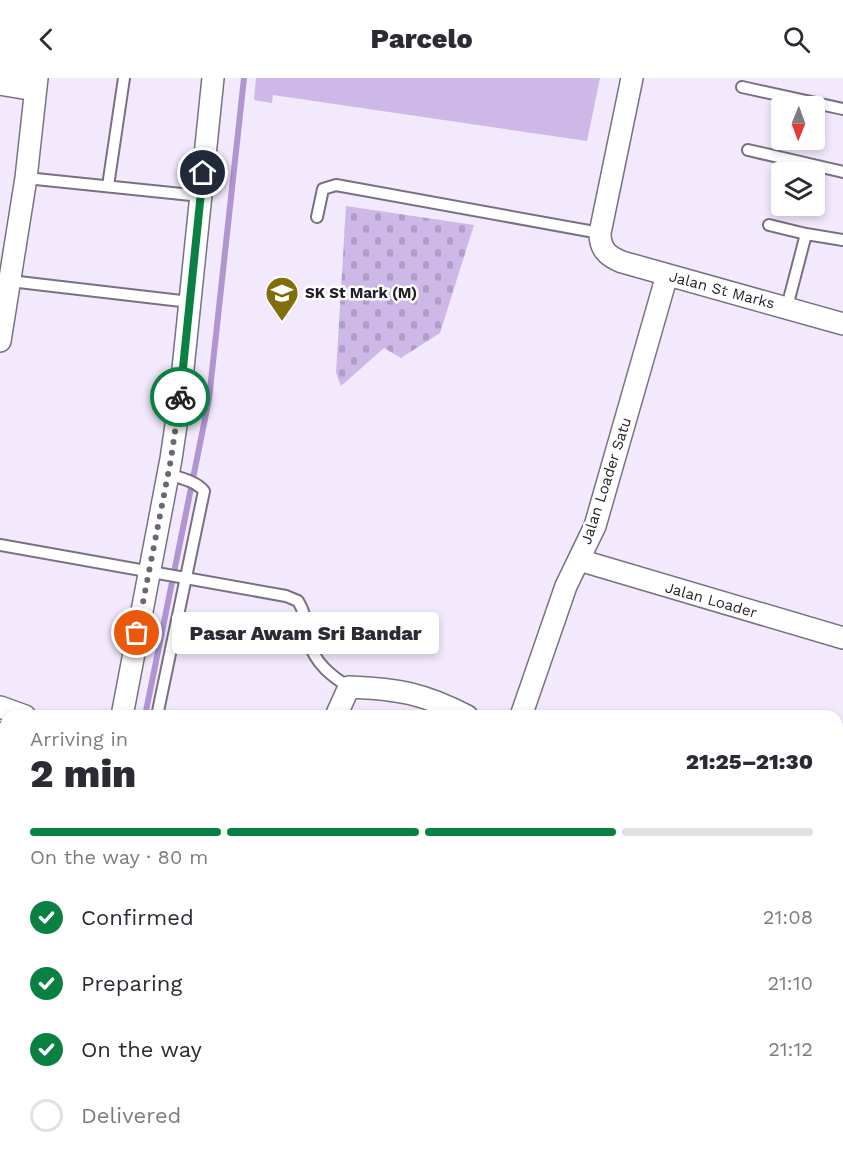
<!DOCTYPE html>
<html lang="en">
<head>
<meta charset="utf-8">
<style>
	:root { --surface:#fff; --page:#f7f7f7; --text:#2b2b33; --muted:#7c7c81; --line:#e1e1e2; --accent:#0b8043 }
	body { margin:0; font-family:"Work Sans",sans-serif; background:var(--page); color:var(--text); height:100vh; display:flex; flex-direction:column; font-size:22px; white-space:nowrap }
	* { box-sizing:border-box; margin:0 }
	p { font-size:20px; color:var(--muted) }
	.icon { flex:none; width:33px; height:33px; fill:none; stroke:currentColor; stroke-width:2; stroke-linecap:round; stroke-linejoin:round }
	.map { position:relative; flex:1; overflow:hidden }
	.side { position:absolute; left:0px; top:632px; width:843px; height:452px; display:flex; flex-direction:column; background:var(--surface); border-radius:18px 18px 0 0; box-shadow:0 3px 9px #0003 }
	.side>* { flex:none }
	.needle { width:39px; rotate:181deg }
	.tools { position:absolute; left:771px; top:18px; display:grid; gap:12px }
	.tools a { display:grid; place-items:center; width:54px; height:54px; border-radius:6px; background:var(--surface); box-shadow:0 3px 9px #0003; font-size:30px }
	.pin { position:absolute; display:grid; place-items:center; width:51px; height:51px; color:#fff; margin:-26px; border:3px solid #fff; border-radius:50%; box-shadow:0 2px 6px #0007 }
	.courier { position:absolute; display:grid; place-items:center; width:60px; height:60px; margin:-30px; border:4px solid #0b8043; border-radius:50%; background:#fff; color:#222; box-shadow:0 2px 8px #0007 }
	.bubble { position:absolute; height:42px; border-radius:6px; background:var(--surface); box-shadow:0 3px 9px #0003; font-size:20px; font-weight:800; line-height:42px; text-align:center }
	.head em { font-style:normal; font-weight:800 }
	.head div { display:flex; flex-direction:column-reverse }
	.head { display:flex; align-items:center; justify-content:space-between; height:102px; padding:0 30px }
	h1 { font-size:39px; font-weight:800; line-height:45px }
	.bar { display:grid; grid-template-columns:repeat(4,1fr); gap:9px 6px; align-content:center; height:72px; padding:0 30px }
	.bar i { height:8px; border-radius:4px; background:var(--line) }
	.bar .on { background:var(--accent) }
	.bar p { grid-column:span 4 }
	ol { padding:0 30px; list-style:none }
	li { display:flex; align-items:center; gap:18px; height:66px }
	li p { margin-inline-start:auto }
	li .icon { padding:6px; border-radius:50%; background:var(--accent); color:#fff; stroke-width:4 }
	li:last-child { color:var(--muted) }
	li i { width:33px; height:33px; border:3px solid var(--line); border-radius:50% }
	header { display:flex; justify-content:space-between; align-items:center; height:78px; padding:0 30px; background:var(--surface); font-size:27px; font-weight:800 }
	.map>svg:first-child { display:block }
	.cemetery { fill:url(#cemetery-stones) }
	.pitch { fill:#cdb8e7 }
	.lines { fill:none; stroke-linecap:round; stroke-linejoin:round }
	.stream { stroke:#b095d0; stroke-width:6 }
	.service-casing { stroke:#797182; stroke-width:14 }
	.minor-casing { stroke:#797182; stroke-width:24 }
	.tertiary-casing { stroke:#797182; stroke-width:30 }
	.primary-casing { stroke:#876fa2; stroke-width:36 }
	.trunk-casing { stroke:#876fa2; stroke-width:36 }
	.service { stroke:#fff; stroke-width:10 }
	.minor { stroke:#fff; stroke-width:21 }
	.tertiary { stroke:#fff; stroke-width:27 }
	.primary { stroke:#d7c2ef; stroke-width:33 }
	.trunk { stroke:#caaeea; stroke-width:33 }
	.done { stroke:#6b6671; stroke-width:6; stroke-dasharray:0 10.8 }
	.route { stroke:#0b8043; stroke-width:8 }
	.labels { text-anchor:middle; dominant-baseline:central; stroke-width:5; stroke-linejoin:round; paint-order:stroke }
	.street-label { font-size:15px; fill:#221f26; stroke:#fff }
	.poi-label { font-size:15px; font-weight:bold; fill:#221f26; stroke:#fff; text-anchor:start }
</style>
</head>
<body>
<header><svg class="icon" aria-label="back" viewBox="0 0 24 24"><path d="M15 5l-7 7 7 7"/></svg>Parcelo<svg class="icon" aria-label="search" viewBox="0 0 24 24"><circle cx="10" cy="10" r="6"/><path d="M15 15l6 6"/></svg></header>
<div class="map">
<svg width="843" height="1082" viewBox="0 0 843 1082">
	<defs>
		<pattern id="cemetery-stones" width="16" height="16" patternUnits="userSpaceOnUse" patternTransform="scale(1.5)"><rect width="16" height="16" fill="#cdb8e7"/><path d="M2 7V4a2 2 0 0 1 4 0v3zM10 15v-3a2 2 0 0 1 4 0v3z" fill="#b09ec6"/></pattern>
	</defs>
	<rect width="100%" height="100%" fill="#f2e9fc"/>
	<path class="cemetery" d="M346,128l128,19 -34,108 -39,25 -17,-10 -43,38 -5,-13z"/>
	<path class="pitch" d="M256,0h344l-13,63 -314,-46 -1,8 -18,-3z"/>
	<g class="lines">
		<path class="stream" d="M145,638l64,-317 35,-321
			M10,1082l2,-5"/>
		<defs>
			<path id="service" d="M742,9l101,22
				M748,72l95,22
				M26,100l175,18
				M108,108l16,-108
				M317,139l6,-28 13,-4 264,48
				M769,147l37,9 37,6
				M10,203l180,21
				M787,229l19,-73
				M0,467l286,51 12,5c10,17 6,23 11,41 6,21 22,34 40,45
				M157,638l47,-225c-8,-10 -24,-13 -36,-17
				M0,937l6,2
				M0,1029l6,-18
				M275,1082l2,-5"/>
			<path id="minor" d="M632,0l-32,155c0,16 7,23 22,29l221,62
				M0,6l35,6
				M0,263l26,-163 11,-100
				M579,482l264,78
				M0,629l25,9
				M122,638l49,-257 9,-61 33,-320
				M336,638l13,-29c49,2 74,6 118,29
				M521,638l45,-130 29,-60 72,-251
				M0,672l6,-18
				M837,792l6,2
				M0,850l6,2
				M0,1042l6,3
				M102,1077l14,5"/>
			<path id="tertiary" d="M432,1082l2,-5"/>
			<path id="primary" d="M837,1001l6,-20
				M771,1082l2,-5
				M809,1082l2,-5"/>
			<path id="trunk" d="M0,789l6,1
				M0,823l6,2
				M837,896l4,-6
				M837,1029l6,2
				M837,1066l6,1
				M731,1077l2,5"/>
		</defs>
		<use href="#service" class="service-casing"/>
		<use href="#minor" class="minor-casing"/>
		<use href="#tertiary" class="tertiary-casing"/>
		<use href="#primary" class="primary-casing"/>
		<use href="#trunk" class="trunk-casing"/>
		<use href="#service" class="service"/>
		<use href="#minor" class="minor"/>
		<use href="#tertiary" class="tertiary"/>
		<use href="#primary" class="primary"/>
		<use href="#trunk" class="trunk"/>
	</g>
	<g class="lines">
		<path class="done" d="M137,555l34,-174 9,-62"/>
		<path class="route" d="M180,319l23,-224"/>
	</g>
	<defs>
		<symbol id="school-pin" viewBox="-11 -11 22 30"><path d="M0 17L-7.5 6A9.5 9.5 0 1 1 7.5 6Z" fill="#816d09" stroke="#fff"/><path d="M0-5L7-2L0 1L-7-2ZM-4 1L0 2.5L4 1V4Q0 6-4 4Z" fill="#fff"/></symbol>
	</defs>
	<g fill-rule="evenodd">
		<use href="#school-pin" x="263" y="196" width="38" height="52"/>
	</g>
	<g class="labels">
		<g class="street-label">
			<text transform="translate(722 212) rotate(15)">Jalan St Marks</text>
			<text transform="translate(606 403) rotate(-72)">Jalan Loader Satu</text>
			<text transform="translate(711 522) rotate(16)">Jalan Loader</text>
		</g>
		<g class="poi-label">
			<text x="305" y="215">SK St Mark (M)</text>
		</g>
	</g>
</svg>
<div class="tools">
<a><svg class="needle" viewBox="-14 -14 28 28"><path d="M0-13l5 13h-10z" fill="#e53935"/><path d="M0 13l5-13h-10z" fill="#7c7c81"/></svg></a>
<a><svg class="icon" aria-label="layers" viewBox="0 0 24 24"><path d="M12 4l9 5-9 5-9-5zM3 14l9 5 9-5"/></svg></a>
</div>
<div class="pin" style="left:137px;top:555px;background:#ea580c"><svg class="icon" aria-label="bag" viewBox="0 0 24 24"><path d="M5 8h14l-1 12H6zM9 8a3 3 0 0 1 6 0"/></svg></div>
<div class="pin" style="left:203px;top:95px;background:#1f2937"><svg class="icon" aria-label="home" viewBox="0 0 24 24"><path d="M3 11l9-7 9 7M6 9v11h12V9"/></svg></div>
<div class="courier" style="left:180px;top:319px"><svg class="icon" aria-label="bike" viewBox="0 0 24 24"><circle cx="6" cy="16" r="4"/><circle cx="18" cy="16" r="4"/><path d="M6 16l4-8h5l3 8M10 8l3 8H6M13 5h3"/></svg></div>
<div class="bubble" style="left:172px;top:534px;width:267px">Pasar Awam Sri Bandar</div>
<section class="side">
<div class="head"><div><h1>2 min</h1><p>Arriving in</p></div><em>21:25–21:30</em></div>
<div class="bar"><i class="on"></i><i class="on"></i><i class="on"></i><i></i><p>On the way · 80 m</p></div>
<ol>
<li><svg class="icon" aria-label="check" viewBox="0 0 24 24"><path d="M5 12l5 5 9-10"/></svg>Confirmed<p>21:08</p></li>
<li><svg class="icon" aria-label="check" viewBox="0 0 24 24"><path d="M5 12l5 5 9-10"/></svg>Preparing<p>21:10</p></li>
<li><svg class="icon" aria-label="check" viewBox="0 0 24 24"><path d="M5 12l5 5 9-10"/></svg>On the way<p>21:12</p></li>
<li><i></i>Delivered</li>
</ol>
</section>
</div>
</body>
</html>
